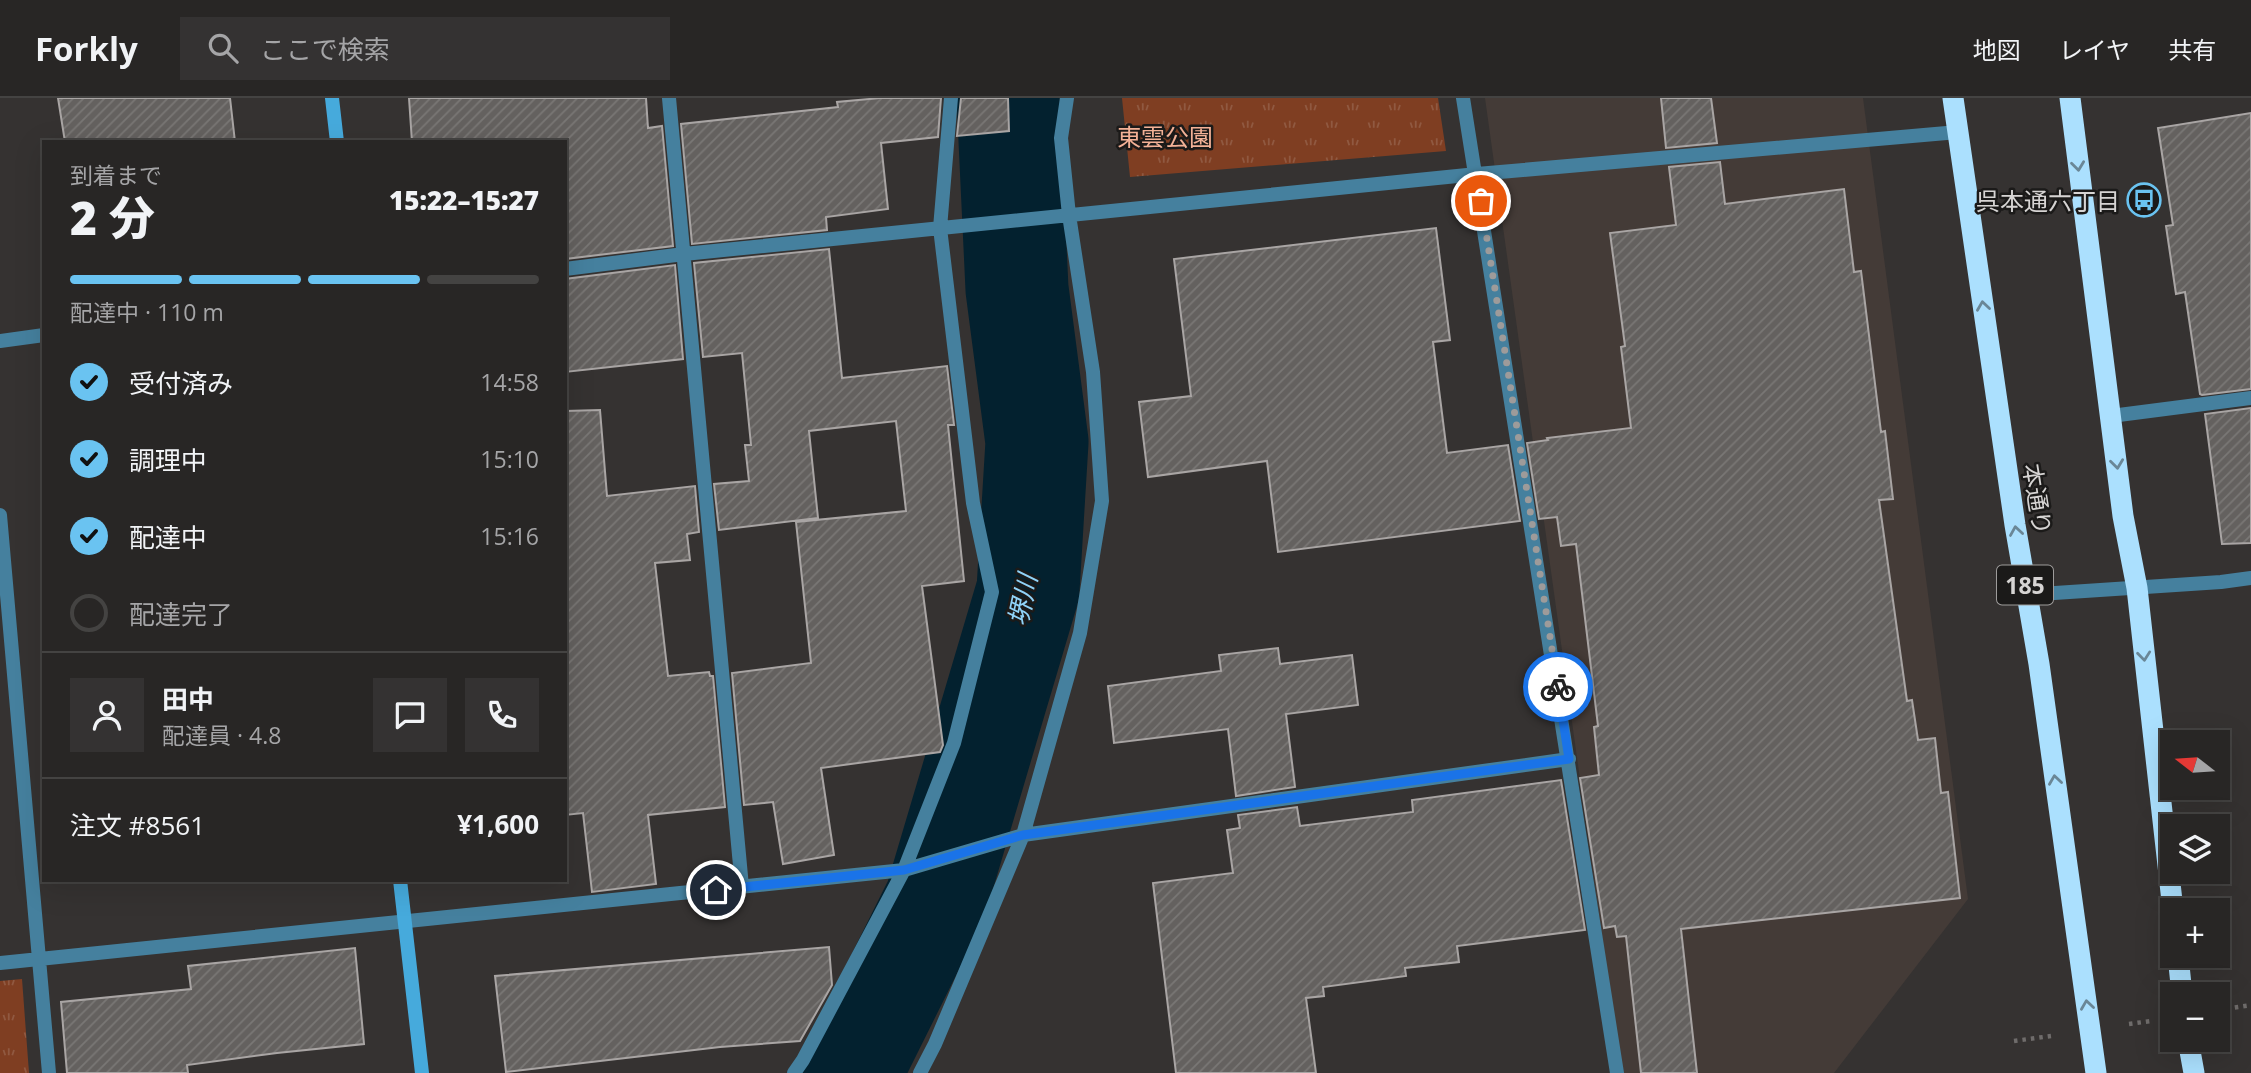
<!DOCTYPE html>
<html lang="ja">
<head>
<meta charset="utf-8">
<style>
	:root { --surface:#282625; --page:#343232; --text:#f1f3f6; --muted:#a5a5a7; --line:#444342; --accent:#6ac3f1 }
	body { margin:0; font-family:"Open Sans","Noto Sans JP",sans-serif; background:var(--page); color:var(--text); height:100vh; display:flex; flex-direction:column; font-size:26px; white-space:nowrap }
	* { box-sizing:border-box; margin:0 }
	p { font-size:23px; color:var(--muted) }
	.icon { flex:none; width:38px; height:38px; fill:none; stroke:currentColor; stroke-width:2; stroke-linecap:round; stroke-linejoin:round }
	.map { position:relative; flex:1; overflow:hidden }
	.details { position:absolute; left:42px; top:42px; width:525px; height:742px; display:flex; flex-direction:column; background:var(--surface); border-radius:0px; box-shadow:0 7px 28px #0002,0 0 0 2px var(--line) }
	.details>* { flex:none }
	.needle { width:46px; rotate:287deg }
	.buttons { position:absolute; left:2160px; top:632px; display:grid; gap:14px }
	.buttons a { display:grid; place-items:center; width:70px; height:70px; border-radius:0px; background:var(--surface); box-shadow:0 7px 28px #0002,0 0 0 2px var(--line); font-size:35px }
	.pin { position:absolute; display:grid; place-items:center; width:60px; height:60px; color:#fff; margin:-30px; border:4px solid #fff; border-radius:50%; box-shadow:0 2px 7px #0007 }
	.courier { position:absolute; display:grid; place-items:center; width:70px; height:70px; margin:-35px; border:5px solid #1a73e8; border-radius:50%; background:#fff; color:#222; box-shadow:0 2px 9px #0007 }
	.head em { font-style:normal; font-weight:800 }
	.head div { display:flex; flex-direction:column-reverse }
	.head { display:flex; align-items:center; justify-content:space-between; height:119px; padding:0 28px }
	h1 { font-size:46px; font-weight:800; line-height:52px }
	.bar { display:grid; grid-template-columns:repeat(4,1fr); gap:10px 7px; align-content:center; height:84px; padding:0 28px }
	.bar i { height:9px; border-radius:5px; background:var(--line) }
	.bar .active { background:var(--accent) }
	.bar p { grid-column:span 4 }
	.line { display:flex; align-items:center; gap:18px; padding:0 28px; border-top:2px solid var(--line) }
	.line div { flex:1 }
	.round { display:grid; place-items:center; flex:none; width:74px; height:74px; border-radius:0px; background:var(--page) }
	ol { padding:0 28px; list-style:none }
	li { display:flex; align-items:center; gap:21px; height:77px }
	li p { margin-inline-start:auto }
	li .icon { padding:7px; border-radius:50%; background:var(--accent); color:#111; stroke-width:4 }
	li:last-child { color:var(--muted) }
	li i { width:38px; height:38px; border:4px solid var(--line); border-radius:50% }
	header { display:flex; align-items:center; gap:42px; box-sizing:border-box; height:98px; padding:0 35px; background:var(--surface); border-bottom:2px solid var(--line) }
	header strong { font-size:33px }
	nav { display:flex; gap:38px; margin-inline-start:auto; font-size:24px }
	.search { width:490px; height:63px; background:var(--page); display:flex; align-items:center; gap:18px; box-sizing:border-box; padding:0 24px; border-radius:0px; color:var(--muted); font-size:26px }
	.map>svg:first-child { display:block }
	.built { fill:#443b37 }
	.park { fill:url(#park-tufts) }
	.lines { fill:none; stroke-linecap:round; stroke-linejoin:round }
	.river { stroke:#03212f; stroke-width:103 }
	.building { fill:url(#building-hatch); stroke:#a9a5a4; stroke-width:2 }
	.path { stroke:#6f6c6b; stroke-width:4.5; stroke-dasharray:3.5 5; stroke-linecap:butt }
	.lane { stroke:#45809e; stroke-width:14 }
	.street { stroke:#45809e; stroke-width:14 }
	.secondary { stroke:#46aadc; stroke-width:14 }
	.highway { stroke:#abe0fe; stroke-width:21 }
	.oneway { stroke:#6a8797 }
	.done { stroke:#9e9b9a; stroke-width:7; stroke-dasharray:0 12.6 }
	.route { stroke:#1a73e8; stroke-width:9 }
	.labels { text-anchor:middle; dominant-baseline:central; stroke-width:5; stroke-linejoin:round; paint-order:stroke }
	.shield { fill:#1b1a19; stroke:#9e9c9b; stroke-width:2 }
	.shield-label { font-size:23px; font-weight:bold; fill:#d6d4d3 }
	.park-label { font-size:24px; fill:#f3b196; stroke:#1b1a19 }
	.poi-label { font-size:24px; fill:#d6d4d3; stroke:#1b1a19; text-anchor:end }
	.street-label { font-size:24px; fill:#d6d4d3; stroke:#1b1a19 }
	.water-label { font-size:26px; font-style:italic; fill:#90d3f8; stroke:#1b1a19 }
</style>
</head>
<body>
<header>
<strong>Forkly</strong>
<div class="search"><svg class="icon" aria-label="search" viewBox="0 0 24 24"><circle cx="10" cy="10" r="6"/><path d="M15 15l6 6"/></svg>ここで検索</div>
<nav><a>地図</a><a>レイヤ</a><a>共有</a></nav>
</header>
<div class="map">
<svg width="2251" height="975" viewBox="0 0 2251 975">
	<defs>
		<pattern id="park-tufts" width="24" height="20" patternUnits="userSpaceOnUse" patternTransform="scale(1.75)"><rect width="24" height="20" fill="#7f3e22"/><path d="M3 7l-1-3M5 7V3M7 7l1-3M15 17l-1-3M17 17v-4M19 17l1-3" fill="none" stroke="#905941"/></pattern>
		<pattern id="building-hatch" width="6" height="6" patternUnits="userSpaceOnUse" patternTransform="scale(1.75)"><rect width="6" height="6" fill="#64615f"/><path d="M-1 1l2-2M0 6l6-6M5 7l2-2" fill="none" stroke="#797775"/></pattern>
	</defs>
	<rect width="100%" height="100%" fill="#353231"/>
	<path class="built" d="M1485,0h378l105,801 -134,174h-213z"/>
	<path class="park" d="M1122,0h316l8,53 -316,26z
		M22,881l7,94h-29v-92z"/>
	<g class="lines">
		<path class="river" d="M850,975l86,-173 92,-310 9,-148 -20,-153 -9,-191"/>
	</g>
	<path class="building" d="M58,0h172l5,44h-170z
		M409,0h237l2,30 14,-2 11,120 -108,13v-117h-153z
		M880,0h61l-3,39 -57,6 7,66 -62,8 1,13 -135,14 -11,-120 157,-17 -1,-5z
		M961,0h47l1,33 -52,5z
		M1661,0h50l6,45 -51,5z
		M2251,15v276l-49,6 -2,-1 -15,-102 -9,2 -10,-68 7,-1 -15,-97z
		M1720,64l5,42 119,-15 10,83 7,-1 20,161 4,-1 8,68 -14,1 28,201 5,-1 6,40 17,-2 6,55 7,-1 12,106 -279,31 16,144h-56l-15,-137 -9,1 -2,-11 -11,2 -24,-150 19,-3 -5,-48 4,-1 -22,-182 -15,2 -4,-29 -18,2 -12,-76 21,-3 -1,-2 84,-10 -10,-81 4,-1 -15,-113 66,-8 -7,-58z
		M1436,130l14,112 -17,2 14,111 61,-8 12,76 -242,31 -11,-91 -119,16 -9,-75 52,-6 -17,-137z
		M829,151l13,129 105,-12 7,59h-6l16,156 -42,5 21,159 -3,7 -119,16 13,87 -51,9 -10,-62 -29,3 -12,-132 79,-10 -15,-141 110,-11 -10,-90 -87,10 9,87 -99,12 -5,-46 35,-3 -4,-36h6l-9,-92 -39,4 -9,-94z
		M675,167l8,94 -118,13v-93z
		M2251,310v135l-29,1 -17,-130z
		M600,312l7,86 88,-10 4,46 -12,2 3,26 -35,3 13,113 41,-4 1,4h3l12,131 -77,8 8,69 -64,8 -9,-79 -18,2v-404z
		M1278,550l2,16 72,-9 6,50 -72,9 9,73 -59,9 -8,-67 -114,14 -6,-57 113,-15 -2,-16z
		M1561,682l24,150 -128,16 2,16 -54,6 1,8 -83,11 1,9 -18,2 10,75h-140l-23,-190 80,-10 -6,-43 13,-2 -2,-13 59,-8 3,19 113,-14 -1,-12z
		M829,849l3,38 -32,56 -80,6 -214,25 -11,-96z
		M355,850l9,96 -87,9 -90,12 1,8h-121l-6,-71 130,-13 -3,-23z"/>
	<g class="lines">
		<path class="path" d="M2218,912l33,-5
			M2129,926l22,-3
			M2014,943l37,-5"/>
		<path class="lane" d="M2111,318l140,-18"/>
		<path class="street" d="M669,0l73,789
			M1463,0l154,975
			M565,171l119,-15 793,-80 481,-42
			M0,243l44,-6
			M0,417l49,558
			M2026,497l195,-13 30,-4
			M0,865l904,-93 119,-35 546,-76
			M794,975l9,-13 101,-190 50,-127 38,-151 -19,-89 -33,-275 11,-130
			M920,975l15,-29 88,-209 57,-202 22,-132 -9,-129 -24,-157 -8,-77 6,-40"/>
		<path class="secondary" d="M332,0l5,44
			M400,782l22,193"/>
		<path class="highway" d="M1953,0l62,427 24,139 57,409
			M2070,0l53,418 14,72 36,322
			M2178,858l4,38
			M2188,942l6,33"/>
	</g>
	<defs><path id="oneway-chevron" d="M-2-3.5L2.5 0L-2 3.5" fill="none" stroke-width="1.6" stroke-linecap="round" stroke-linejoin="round" transform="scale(1.75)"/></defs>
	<g class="oneway">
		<use href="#oneway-chevron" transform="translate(2078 68) rotate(83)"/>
		<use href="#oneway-chevron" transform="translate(1983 208) rotate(-98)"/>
		<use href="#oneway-chevron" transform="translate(2117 366) rotate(83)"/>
		<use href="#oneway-chevron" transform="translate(2016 433) rotate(-99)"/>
		<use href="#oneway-chevron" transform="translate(2144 558) rotate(84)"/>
		<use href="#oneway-chevron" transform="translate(2055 682) rotate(-98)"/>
		<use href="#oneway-chevron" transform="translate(2087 907) rotate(-98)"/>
	</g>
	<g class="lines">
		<path class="done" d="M1481,103l77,486"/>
		<path class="route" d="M716,792l188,-20 119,-35 546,-76 -11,-72"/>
	</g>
	<defs>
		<symbol id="bus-ring" viewBox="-11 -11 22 22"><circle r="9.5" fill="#1b1a19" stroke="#6ac3f1" stroke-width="1.5"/><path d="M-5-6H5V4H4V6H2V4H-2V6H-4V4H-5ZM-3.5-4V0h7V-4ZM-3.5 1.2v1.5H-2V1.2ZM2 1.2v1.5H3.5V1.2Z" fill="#6ac3f1"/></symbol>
	</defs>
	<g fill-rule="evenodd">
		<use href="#bus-ring" x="2125" y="83" width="38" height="38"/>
	</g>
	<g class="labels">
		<rect class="shield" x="1997" y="467.5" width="56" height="39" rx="5"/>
		<g class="shield-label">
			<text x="2025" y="487">185</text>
		</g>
		<g class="park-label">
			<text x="1165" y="38">東雲公園</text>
		</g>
		<g class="poi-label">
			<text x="2120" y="102">呉本通六丁目</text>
		</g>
		<g class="street-label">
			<text transform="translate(2038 401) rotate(81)">本通り</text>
		</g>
		<g class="water-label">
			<text transform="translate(1022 502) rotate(-78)">堺川</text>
		</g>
	</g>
</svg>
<div class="buttons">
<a><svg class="needle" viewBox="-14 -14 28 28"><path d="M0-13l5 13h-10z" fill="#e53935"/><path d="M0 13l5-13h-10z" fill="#a5a5a7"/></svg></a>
<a><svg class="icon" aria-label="layers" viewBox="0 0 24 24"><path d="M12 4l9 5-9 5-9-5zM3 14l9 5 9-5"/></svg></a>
<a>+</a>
<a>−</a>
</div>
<div class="pin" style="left:1481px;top:103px;background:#ea580c"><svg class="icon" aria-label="bag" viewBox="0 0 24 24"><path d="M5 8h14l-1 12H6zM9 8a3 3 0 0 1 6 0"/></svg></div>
<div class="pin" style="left:716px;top:792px;background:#1f2937"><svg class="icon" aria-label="home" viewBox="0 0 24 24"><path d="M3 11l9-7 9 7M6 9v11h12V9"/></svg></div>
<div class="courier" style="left:1558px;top:589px"><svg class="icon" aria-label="bike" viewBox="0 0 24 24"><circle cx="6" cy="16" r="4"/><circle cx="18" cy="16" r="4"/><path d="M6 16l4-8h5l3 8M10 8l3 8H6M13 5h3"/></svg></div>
<section class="details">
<div class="head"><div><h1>2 分</h1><p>到着まで</p></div><em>15:22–15:27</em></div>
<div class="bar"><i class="active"></i><i class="active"></i><i class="active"></i><i></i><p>配達中 · 110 m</p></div>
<ol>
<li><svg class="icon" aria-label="check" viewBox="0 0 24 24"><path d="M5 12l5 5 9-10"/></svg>受付済み<p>14:58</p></li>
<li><svg class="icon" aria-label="check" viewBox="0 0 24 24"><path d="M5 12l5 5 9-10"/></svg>調理中<p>15:10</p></li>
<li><svg class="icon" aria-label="check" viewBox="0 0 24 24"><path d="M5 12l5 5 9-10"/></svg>配達中<p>15:16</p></li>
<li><i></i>配達完了</li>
</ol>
<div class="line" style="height:126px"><a class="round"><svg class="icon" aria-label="person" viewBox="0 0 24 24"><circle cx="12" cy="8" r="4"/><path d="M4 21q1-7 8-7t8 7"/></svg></a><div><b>田中</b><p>配達員 · 4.8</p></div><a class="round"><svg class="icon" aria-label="chat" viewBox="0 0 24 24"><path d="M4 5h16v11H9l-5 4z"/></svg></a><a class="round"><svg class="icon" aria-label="phone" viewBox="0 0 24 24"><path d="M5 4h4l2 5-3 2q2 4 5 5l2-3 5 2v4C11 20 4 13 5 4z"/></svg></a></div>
<div class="line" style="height:91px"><div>注文 #8561</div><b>¥1,600</b></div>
</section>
</div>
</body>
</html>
